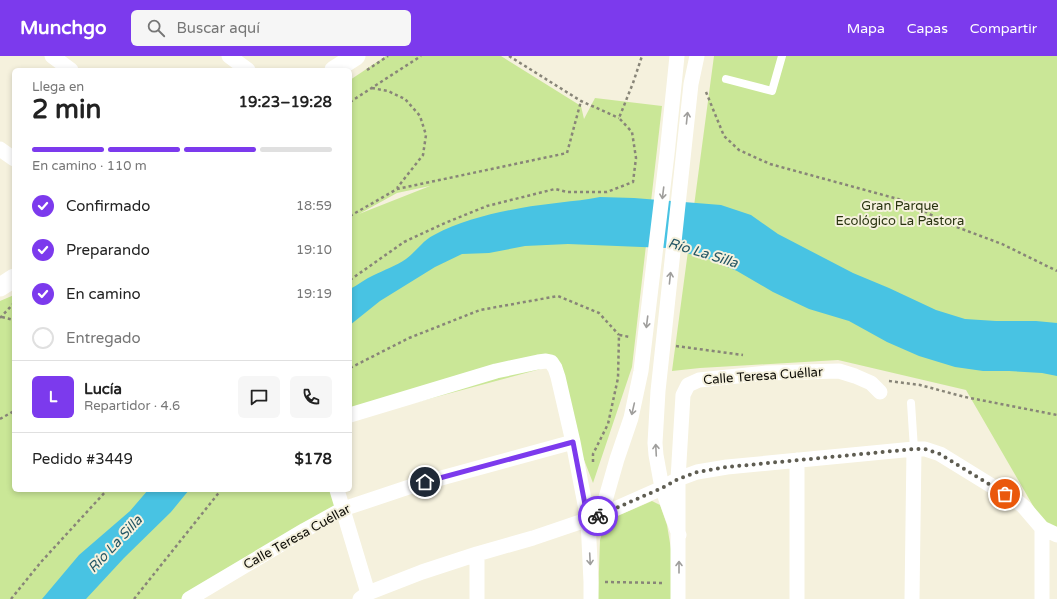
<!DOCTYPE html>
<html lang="es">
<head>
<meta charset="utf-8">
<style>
	:root { --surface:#fff; --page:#f6f6f6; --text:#222; --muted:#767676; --line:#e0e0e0; --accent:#7c3aed }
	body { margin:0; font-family:"Varela Round",sans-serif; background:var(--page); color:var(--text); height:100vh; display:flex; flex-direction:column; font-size:15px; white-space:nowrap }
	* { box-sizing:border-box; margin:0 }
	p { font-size:13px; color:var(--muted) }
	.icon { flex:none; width:22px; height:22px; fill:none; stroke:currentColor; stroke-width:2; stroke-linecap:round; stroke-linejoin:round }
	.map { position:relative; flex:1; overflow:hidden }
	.side { position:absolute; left:12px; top:12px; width:340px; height:424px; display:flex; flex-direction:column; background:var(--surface); border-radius:6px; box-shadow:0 2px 6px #0003 }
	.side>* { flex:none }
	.pin { position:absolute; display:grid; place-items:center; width:34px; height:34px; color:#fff; margin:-17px; border:2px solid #fff; border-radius:50%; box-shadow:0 1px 4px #0007 }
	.courier { position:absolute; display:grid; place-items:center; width:40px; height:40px; margin:-20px; border:3px solid #7c3aed; border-radius:50%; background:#fff; color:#222; box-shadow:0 1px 5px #0007 }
	.overview em { font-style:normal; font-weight:700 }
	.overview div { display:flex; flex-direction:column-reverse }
	.overview { display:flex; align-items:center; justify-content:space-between; height:68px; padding:0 20px }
	h1 { font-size:26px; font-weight:700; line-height:30px }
	.bar { display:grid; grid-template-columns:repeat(4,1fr); gap:6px 4px; align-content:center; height:48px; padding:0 20px }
	.bar i { height:5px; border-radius:3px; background:var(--line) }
	.bar .selected { background:var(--accent) }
	.bar p { grid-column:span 4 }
	.line { display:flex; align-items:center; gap:10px; padding:0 20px; border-top:1px solid var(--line) }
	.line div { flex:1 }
	.round { display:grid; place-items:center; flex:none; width:42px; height:42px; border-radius:6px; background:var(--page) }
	ol { padding:0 20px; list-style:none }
	li { display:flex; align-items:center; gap:12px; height:44px }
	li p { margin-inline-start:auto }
	li .icon { padding:4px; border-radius:50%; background:var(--accent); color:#fff; stroke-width:4 }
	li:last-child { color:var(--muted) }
	li i { width:22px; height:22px; border:2px solid var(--line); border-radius:50% }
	header { display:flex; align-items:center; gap:24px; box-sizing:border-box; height:56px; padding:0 20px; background:var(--accent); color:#fff }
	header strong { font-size:19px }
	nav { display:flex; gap:22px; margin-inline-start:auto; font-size:14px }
	.search { width:280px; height:36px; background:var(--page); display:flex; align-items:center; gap:10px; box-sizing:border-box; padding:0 14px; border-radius:6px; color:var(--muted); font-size:15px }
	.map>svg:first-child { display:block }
	.green { fill:#cae797; fill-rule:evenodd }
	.water { fill:#48c3e3 }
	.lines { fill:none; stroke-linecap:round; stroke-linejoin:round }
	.path { stroke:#888578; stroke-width:2.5; stroke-dasharray:3 3; stroke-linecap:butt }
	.service { stroke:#fff; stroke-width:8 }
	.minor { stroke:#fff; stroke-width:15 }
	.tertiary { stroke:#fff; stroke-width:19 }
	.oneway { stroke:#9f9e9c }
	.done { stroke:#5f5d52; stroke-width:4; stroke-dasharray:0 7.2 }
	.route { stroke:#7c3aed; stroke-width:5 }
	.labels { text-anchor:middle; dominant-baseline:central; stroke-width:4; stroke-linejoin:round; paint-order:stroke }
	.park-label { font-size:13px; fill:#28330f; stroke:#f5f1dd }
	.street-label { font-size:13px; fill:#0e0d07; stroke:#f5f1dd }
	.water-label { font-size:14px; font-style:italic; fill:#255765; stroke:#f5f1dd }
</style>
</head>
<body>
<header>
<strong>Munchgo</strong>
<div class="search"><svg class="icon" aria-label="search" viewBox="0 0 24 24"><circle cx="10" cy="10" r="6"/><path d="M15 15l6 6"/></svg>Buscar aquí</div>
<nav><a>Mapa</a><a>Capas</a><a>Compartir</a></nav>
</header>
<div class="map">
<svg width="1057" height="543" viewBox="0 0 1057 543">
	<rect width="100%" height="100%" fill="#f5f1dd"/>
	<path class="green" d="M386,0h115l80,50 3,13 11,-21 67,8 -30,261 -39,116 -45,-116 -198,53v-340zM430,130l-71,28 38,-21z
		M714,0h343v472l-14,-5 -77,-133 -128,-30 -138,8 -28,3z
		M14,239v195h325l4,19 -152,90h-191v-298z
		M652,445l8,4 7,20 5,30 -1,44h-73l2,-59 6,-19z"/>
	<path class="water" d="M600,141l34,1 87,7 30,10 27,19 75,39 36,15 47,22 29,9 31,2h40l21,2v53l-15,-3 -33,-2h-26l-28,-4 -36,-11 -32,-14 -38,-21 -40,-12 -36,-17 -36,-21 -31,-13 -40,-10 -98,-4 -43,2 -36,7 -27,1 -27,13 -55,34 -30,24v-36c8,-4 15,-10 24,-14 10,-5 22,-9 32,-16 10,-7 16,-18 28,-24 26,-14 58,-22 87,-27 26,-5 53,-6 79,-11z
		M148,434h41l-18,22 -47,46 -38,41h-44l37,-44 51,-44z"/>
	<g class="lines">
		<path class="path" d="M509,0l72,45 38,17
			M367,14l21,-14
			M372,32l16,3 17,8 15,17 6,19 -3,20 -26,33
			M706,36l18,44 15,14 31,14 128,35 28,13 20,11 56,21 55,27
			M350,46l71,-46
			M350,160l47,-27 170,-36 14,-52
			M350,224l54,-38 41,-19 42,-17 68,-17 12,3h40l26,-10 3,-24 -4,-26 -13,-14 14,-35 9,-27
			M2,261l12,3
			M0,262l14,-15
			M676,290l67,9
			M350,312l59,-30 71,-28 78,-14 41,17 20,22
			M889,325l31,4 45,12 92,18
			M0,363l14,-8
			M593,406v-8l15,-30 10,-46 1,-43 11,2
			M605,526l59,1
			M11,543l30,-37 66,-72
			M134,543l87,-109"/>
		<path class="service" d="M726,23l46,12 10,-35
			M911,347l3,46"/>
		<path class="minor" d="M52,0l19,14
			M229,0l19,14
			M0,93l14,10
			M350,359l146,-44 42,-9 8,-1 5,1 4,6 3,9 15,65 15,78 3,62v17
			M797,404v139
			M337,434l31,103
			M601,459l16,-56 14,-41 10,-47 26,-217 10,-98
			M1042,472v71
			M679,479l-17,-47 -6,-33 -1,-12 3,-52 33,-307 6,-28
			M189,543l116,-69 38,-21 69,-23 161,-44
			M360,543l8,-6 54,-21 55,-18 56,-16 68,-23 61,-27 16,-9 19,-7 30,-5 187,-18h11l15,5 78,48 6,5 18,21 15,7
			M477,543v-45
			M678,543v-120l5,-84 5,-10 11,-5 67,-7 73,-2 16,5 16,7 9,9
			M912,543l2,-150"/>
		<path class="tertiary" d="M334,14l22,-14
			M0,231l14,-9"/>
	</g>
	<defs><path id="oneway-shaft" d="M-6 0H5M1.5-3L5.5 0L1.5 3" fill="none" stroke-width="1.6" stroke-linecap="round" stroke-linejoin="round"/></defs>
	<g class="oneway">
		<use href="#oneway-shaft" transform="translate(687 62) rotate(-84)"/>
		<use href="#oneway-shaft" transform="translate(663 137) rotate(97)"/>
		<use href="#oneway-shaft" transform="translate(670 222) rotate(-84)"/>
		<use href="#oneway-shaft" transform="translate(647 266) rotate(97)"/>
		<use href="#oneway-shaft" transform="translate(633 353) rotate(103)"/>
		<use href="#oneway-shaft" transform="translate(656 394) rotate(-93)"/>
		<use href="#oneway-shaft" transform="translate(590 503) rotate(87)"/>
		<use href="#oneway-shaft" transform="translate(679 511) rotate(-90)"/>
	</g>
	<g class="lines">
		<path class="done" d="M598,460l64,-28 16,-9 19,-7 30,-5 187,-18h11l15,5 65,40"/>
		<path class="route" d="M425,426l148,-40 15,78 10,-4"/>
	</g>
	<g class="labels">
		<g class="park-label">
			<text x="900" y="150">Gran Parque<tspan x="900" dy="15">Ecológico La Pastora</tspan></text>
		</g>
		<g class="street-label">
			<text transform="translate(763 320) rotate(-4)">Calle Teresa Cuéllar</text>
			<text transform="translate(297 481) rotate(-29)">Calle Teresa Cuéllar</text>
		</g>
		<g class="water-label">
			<text transform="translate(703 197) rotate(17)">Río La Silla</text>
			<text transform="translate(115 488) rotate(-47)">Río La Silla</text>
		</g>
	</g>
</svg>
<div class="pin" style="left:1005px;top:438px;background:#ea580c"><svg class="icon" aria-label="bag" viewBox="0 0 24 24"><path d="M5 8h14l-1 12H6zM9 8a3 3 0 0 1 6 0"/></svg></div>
<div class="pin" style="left:425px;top:426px;background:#1f2937"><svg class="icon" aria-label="home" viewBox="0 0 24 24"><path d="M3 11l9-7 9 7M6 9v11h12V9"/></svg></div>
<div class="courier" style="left:598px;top:460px"><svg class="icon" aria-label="bike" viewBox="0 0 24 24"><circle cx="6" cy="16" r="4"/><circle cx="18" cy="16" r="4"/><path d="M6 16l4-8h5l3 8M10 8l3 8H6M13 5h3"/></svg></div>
<section class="side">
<div class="overview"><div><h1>2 min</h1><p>Llega en</p></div><em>19:23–19:28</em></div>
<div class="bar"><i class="selected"></i><i class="selected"></i><i class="selected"></i><i></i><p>En camino · 110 m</p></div>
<ol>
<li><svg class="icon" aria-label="check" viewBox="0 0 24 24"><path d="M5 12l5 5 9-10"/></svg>Confirmado<p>18:59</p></li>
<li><svg class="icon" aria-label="check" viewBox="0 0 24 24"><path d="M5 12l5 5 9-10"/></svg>Preparando<p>19:10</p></li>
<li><svg class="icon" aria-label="check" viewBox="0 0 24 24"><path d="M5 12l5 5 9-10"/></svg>En camino<p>19:19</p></li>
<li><i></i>Entregado</li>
</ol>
<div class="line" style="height:72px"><b class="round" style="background:var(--accent);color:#fff">L</b><div><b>Lucía</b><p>Repartidor · 4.6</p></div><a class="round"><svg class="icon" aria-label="chat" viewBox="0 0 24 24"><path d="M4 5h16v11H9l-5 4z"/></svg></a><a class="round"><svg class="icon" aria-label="phone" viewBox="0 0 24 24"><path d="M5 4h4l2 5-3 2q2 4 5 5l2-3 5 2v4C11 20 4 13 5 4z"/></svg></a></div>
<div class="line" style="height:52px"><div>Pedido #3449</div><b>$178</b></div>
</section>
</div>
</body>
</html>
